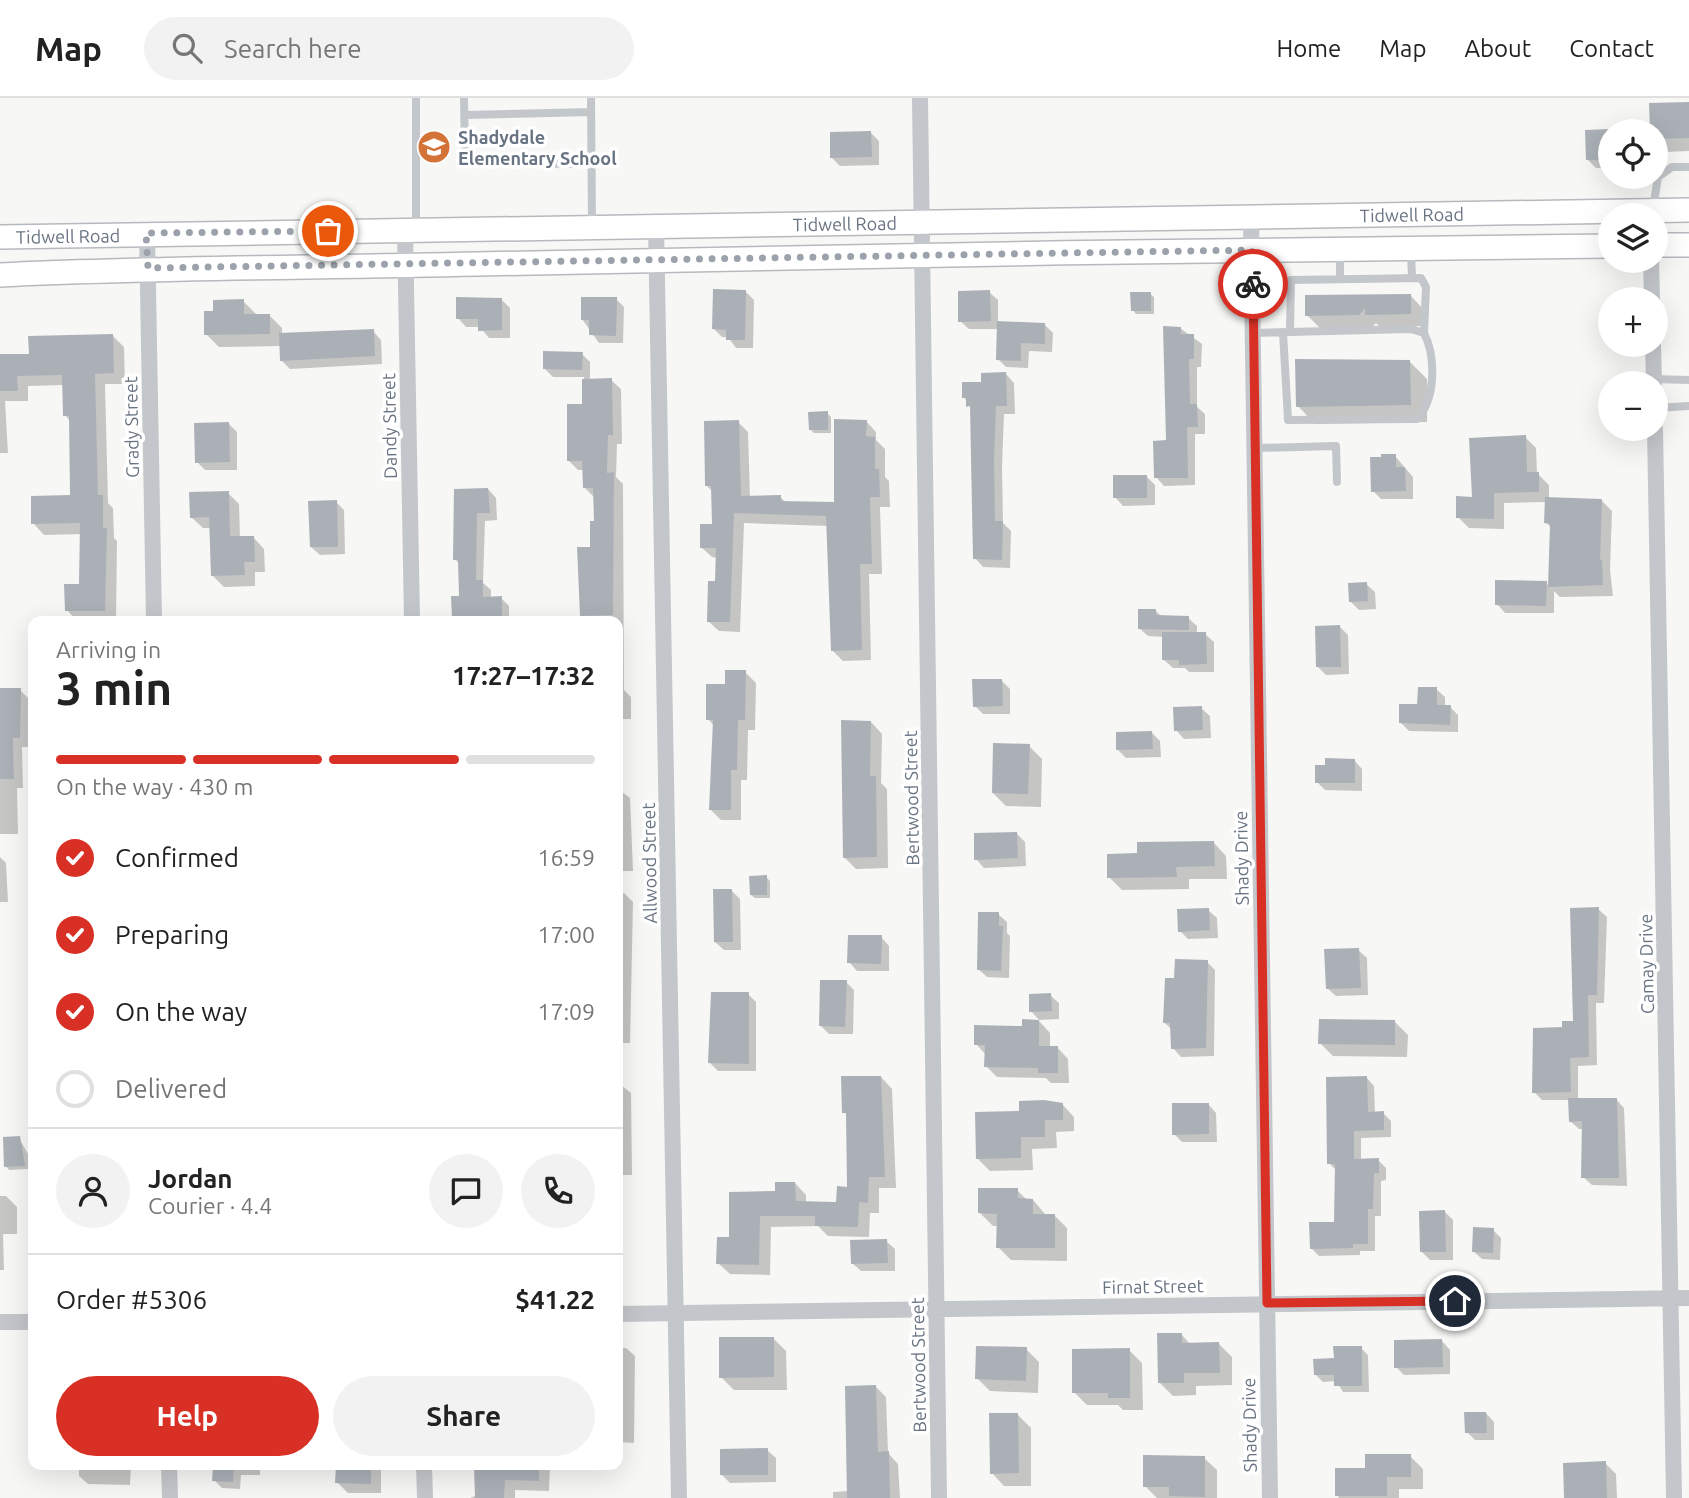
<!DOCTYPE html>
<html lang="en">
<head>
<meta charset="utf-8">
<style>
	:root { --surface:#fff; --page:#f2f2f2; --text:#222; --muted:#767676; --line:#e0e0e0; --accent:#d93025 }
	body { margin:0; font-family:Ubuntu,sans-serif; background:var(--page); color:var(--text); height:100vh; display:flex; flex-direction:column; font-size:26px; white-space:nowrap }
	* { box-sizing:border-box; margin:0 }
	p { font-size:23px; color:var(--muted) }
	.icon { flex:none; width:38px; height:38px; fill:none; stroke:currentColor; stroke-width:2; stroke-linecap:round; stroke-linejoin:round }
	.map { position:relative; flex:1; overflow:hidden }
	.details { position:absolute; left:28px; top:518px; width:595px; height:854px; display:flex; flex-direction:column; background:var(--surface); border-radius:14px; box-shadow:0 7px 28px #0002 }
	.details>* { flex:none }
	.controls { position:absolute; left:1598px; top:21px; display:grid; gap:14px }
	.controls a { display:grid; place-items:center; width:70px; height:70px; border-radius:50%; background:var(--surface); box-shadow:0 7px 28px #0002; font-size:35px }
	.pin { position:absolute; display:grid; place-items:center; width:60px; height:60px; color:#fff; margin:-30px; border:4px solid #fff; border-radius:50%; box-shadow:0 2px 7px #0007 }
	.courier { position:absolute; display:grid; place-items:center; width:70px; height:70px; margin:-35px; border:5px solid #d93025; border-radius:50%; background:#fff; color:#222; box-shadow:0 2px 9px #0007 }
	.summary em { font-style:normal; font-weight:700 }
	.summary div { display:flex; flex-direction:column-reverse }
	.summary { display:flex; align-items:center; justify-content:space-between; height:119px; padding:0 28px }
	h1 { font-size:46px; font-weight:700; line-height:52px }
	.bar { display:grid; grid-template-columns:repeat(4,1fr); gap:10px 7px; align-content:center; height:84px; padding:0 28px }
	.bar i { height:9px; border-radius:5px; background:var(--line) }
	.bar .active { background:var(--accent) }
	.bar p { grid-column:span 4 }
	.line { display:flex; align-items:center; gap:18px; padding:0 28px; border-top:2px solid var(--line) }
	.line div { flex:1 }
	.round { display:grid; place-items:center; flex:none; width:74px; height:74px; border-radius:37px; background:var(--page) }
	ol { padding:0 28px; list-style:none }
	li { display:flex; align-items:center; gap:21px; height:77px }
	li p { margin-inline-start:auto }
	li .icon { padding:7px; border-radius:50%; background:var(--accent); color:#fff; stroke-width:4 }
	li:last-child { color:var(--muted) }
	li i { width:38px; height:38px; border:4px solid var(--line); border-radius:50% }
	.cta { display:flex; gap:14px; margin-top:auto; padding:14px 28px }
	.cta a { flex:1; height:80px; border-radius:42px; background:var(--accent); color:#fff; font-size:28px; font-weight:700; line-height:80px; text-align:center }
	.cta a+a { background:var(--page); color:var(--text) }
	header { display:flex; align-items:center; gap:42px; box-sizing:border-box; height:98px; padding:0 35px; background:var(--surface); border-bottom:2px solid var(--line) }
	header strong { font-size:33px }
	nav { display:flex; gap:38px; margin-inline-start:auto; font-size:24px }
	.search { width:490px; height:63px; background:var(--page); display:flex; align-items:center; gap:18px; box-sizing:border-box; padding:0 24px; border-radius:38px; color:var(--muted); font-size:26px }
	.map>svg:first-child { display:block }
	.shadow { fill:#0003 }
	.building { fill:#abb0b7 }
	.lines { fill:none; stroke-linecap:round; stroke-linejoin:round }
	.secondary-casing { stroke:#b6b9be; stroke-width:26 }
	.lane { stroke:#c3c6ca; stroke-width:8 }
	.street { stroke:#c3c6ca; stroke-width:16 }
	.secondary { stroke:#fff; stroke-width:23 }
	.done { stroke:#9ba2ab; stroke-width:7; stroke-dasharray:0 12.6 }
	.route { stroke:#d93025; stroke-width:9 }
	.labels { text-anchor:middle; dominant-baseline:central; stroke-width:7; stroke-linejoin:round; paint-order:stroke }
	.poi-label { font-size:18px; font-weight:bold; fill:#697483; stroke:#fff; text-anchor:start }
	.street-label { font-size:18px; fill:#697483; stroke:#fff }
</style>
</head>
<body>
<header>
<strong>Map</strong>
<div class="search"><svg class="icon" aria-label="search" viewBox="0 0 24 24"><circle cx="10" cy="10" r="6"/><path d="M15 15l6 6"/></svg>Search here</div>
<nav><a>Home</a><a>Map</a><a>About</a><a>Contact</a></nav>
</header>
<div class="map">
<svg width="1689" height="1400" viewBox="0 0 1689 1400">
	<rect width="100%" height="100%" fill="#f7f7f5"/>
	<path class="shadow" d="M1689,6v47l-24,1 -9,-10v-11h-4l-1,-26z
		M1587,33h28h-5v37h-14l-9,-9z
		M871,35l8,8v24l-39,1 -8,-8z
		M746,194l8,8 -1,48h-17l-8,-11h-6l-8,-8z
		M989,194l9,8v23l47,2 8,8 -1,19 -23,-1 -1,17 -22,-1 -8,-8 1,-30h-30l-9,-8z
		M1150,196l4,3v17h-18l-3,-4z
		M1411,198l12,13 1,17 -44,1 -4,-4 -4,4 -52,1 -13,-13z
		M501,201l9,9v30h-21l-9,-11h-14l-8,-9z
		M616,201l8,8 -1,36h-24l-17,-24z
		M243,203l13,13 13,1 13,13v7l91,-4 8,9 1,24 -92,5 -8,-8 -1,-15 -62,1 -13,-13 9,-22z
		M1180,230l22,16 -1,23h-4v40l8,7v20h-10v51l-31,1 -8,-9 12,-35z
		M113,238l11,11 1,37h-20l3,119 5,5 1,30 3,3 -1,80h-39l-10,-11 14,-24 1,-52 -38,1 -11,-12 38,-26 -1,-76 -5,-6 -1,-30 -36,1v15h-23l3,52h-8v-97h31z
		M582,256l8,8v18h21l10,9 1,55h-5l-1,33 7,7 1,206 7,7v22h-13v-98h-30l-6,-6 14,-92 -1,-25 -11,-11v-17h-6l-10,-10 16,-54v-29h-31l-9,-9z
		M1409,263l18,18v43l-112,2 -17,-18z
		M1006,276l8,9 1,31h-11l-2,53 1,56 8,8 -1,37 -27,-1 -8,-9 -3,-148 -8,-13 19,-14z
		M827,315l4,4v16h-17l-3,-3z
		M866,323l10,11v8l9,9v28l4,4 1,26h-10l2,67h-13l2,86 -28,1 -10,-10 -4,-125 -85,-3 -4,109 -21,-1 -11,-10 9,-38v-25l-5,-1 -11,-10 13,-21 -1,-34 -6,-6 31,-64 10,10 2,66 30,-1 7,6 48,1z
		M228,325l9,9v38h-32l-8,-8z
		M1525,339l11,11 1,25 12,12v13l52,2 11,11 -2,59 3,26 -53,1 -6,-6v22h-49l-8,-9 49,-21 3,3 3,-57 -6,-7v-20l-42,1v26l-35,-1 -11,-11z
		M1395,358l18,21v22h-32l-8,-8z
		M1146,378l9,9v20l-32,1 -8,-9z
		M488,391l8,9 1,22 -12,1 -2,62 8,7v8h10l8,8v15h-53l-3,-2 8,-21 -1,-33 -5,-6z
		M228,395l11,11 1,34 13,-1 11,12 1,23h-10v14l-31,1 -11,-11 -2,-48h-8l-12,-11z
		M336,404l8,8 1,44 -25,1 -9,-8z
		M1366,486l9,8 1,17 -17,1 -9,-9z
		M1156,513l6,6 26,1 9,8v8h8l9,8v30h-25l-4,-4h-12l-9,-8v-23l-16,-1 -9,-8z
		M1340,529l8,8 1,39 -23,1 -9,-9z
		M745,574l11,11 -1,47h-7l-1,50h-6v40h-20l-11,-11 4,-83 -6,-7 19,-33z
		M1001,582l9,9v25h-27l-8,-8z
		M1436,591l9,8v10h5l8,8v17l-49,-1 -8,-8z
		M0,592h20l9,9v48h-7l1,41h-6l1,46h-18z
		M1201,610l9,8 1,22 -27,1 -8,-9z
		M871,624l11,12 -1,49 6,6 1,79 -32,1 -12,-12z
		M1152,635l8,8 1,16 -35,1 -8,-8z
		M1029,648l13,13 -1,48 -35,-1 -13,-13z
		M1354,662l8,9v22l-37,-1 -8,-8z
		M618,691l12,9 3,73h-15z
		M1017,736l8,8 1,24 -42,2 -8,-9z
		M1214,745l12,13 1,23h-38v10l-67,1 -13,-13 30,-22z
		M0,759l6,6 2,39h-8z
		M766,779l4,4v17h-15l-4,-3z
		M732,793l8,8 1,51h-17l-9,-8z
		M618,795h6l9,9 -3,141h-9v42l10,8 1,82h-14z
		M1598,811l9,8 -3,86h-8l1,62 -19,1v34l38,-1 8,9 3,78 -35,-1 -9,-8 1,-48h-5l-9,-8v-21h-28l-8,-8 29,-63 11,-7z
		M1208,812l9,8 1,20 -30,1 -8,-8z
		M998,816l9,8v11l3,3 -1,42 -22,-1 -9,-8z
		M881,839l8,9v25h-32l-8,-9z
		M1358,852l9,8 1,37 -32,1 -9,-8z
		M1207,864l8,8 -1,86 -33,1 -8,-9 -1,-18 -7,-7 11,-43z
		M846,884l8,8 -1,44h-24l-9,-9z
		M748,896l8,8v69h-38l-8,-8z
		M1050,897l9,8v16l-20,1 -8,-9z
		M1039,923l11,12v15l7,-1 11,12 1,24h-18l-5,-5 -49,-1 -11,-11v-11l-10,-11z
		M1395,924l13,13 -1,22 -74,-1 -13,-13z
		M881,979l11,12 4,99h-17v25h-9l-1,24 -41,-1 -10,-10 -47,1 -1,48 -40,-1 -12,-11 13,-24 46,-46 18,-10 11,12v8l32,1 11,-16 -1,-72 -4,-4z
		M1367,980l7,8 1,27h8l8,8v16l-30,1v22h17l8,8v12l-5,1v35h-6v35h-15v4l-41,1 -8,-8 25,-24v-54l-7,-7z
		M1062,1006l12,13v14l-18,1 1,16 -25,1 1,21 -43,1 -12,-12 43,-46z
		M1208,1006l8,9 1,29h-35l-8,-8z
		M19,1040l9,16v15l-19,1 -3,-4z
		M1017,1092l10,10h6l13,15h8l13,13v33l-56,-1 -13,-13v-21h-5l-13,-13z
		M0,1098h6l11,11v27h-14l1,36h-4z
		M1445,1114l8,8v40h-23l-8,-8z
		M1493,1132l8,8 -1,22 -18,-1 -9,-8z
		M886,1143l9,8v22h-34l-9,-8z
		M1181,1236l10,11 28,-1 13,13v28l-36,1v9l-23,1 -13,-13z
		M773,1240l13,13 1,39h-53l-13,-13z
		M1442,1243l8,9v24l-46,1 -8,-8z
		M618,1250h8l9,8 -1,87 -16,-1z
		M1361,1250l7,7 1,37h-26l-7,-11 -13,1 -7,-7 19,-15z
		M1026,1251l13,13 -1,31 -48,-2 -13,-13z
		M1129,1252l13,13 1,47h-20l-5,-5h-31l-13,-13z
		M875,1288l11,11 2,56 10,11 2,34h-67v-6l16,-1z
		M1486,1315l8,9v18h-19l-8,-8z
		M1018,1317l13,13v58h-27l-12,-13z
		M767,1352l9,8v24l-46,1 -8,-8z
		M1410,1358l13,13v20h-24v9h-60l-2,-3z
		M1204,1360l13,12v28h-60l-12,-12z
		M1605,1365l11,11 1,24h-51z
		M79,1367h52l-1,20 -42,-1 -9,-8z
		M215,1367h45v10h-19l-1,14 -18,-1 -8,-8z
		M338,1367h43v28h-33l-11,-11z
		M475,1367h75l-1,26 -34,-1v8h-45l7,-3z"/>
	<path class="building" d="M1689,4v36l-33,1v-8h-6l-1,-28z
		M1610,31v31h-24l-1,-30z
		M871,33l1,26 -42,1v-26z
		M713,191l33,1 -1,50h-19v-10l-14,-1z
		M990,192l1,31 -33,1v-31z
		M1130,194h21v19h-20z
		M1411,196v20l-46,1v-7l-6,7 -54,1v-21z
		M456,199l46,1v32l-24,1v-12h-22z
		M581,199h36l-1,39 -27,-1v-15h-8z
		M244,201v15h26v20l-66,1v-24h9v-11z
		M997,223l48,2v21l-24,-1v18l-25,-1z
		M1163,228l18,1v7h13v25h-5l1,45h7l1,23h-11l1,51h-34l-1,-37 13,-1z
		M374,231l1,27 -95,5 -1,-28z
		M113,236l1,39 -19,1 3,121h5v33h4l-2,83h-40l-1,-27h15l1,-61 -49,1v-28l39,-1 -1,-79h-6l-1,-41 -45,1 1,15h-18v-37h29l-1,-18z
		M543,253l40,1 -1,18 -39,-1z
		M1295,261l115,1 1,45 -115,2z
		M1006,274l1,34h-11l-2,52 1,63h8l-1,39 -29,-1 -3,-153 -4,1v-9h-4v-16h19v-9z
		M612,280l1,57h-5l-1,38 7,-1 -1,143 -33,1 -3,-69h13v-26h4l-1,-33h-10l-1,-27h-15v-57h15v-25z
		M828,313v19h-19l-1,-18z
		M834,321l33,1 -1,16 9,1v32h4l1,28h-10l2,67h-12l2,86 -31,1 -5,-135 -92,-3 -4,109h-23l1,-41h7l1,-33h-16v-24h12l-1,-38h-6l-1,-65 35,-1 2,76 40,-1v6l53,1z
		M229,324l1,40 -35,1 -1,-40z
		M1526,337l1,37h12v20l-45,1v26l-38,-1v-22l16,1 -3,-59z
		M1381,356h15v13h9l1,24 -35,1 -1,-35h11z
		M1113,377h34v23h-34z
		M488,390l2,25h-13l-1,67h7v17l19,-1v23h-50l-1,-23h8l-1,-36h-5l1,-71z
		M229,393l1,45h24l1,26h-11l1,13 -34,1 -2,-59 -19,1 -1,-26z
		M1545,399l57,2 -2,61h2l1,25 -55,2 2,-63 -6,-1z
		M337,402l1,47h-28l-2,-46z
		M1495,482l52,1 -1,25 -51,-1z
		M1367,484l1,19 -19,1 -1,-19z
		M1138,511h18v6l33,1v14l-51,-1z
		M1340,527l1,42h-25l-1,-41z
		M1162,534h44l1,32 -28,1v-5h-17z
		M725,572h21l-1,50h-7l-1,50h-6v40h-22l4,-90h-7v-36h19z
		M972,581h30l1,27 -30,1z
		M1418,589h19v18h14l-1,20 -51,-2v-19h18z
		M0,590h21l-1,50h-7l1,41h-14z
		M1202,608l1,24 -29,1 -1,-24z
		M841,622l30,1 -1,55h6l1,81 -34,1z
		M1152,633l1,18 -37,1v-18z
		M993,645l37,1 -2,50 -36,-1z
		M1325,660l30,1v24h-40v-18h10z
		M1017,734l1,26 -44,2v-27z
		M1214,743l1,25 -39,1 1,10 -70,1v-24l30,-1v-11z
		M767,777v20h-17l-1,-19z
		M713,791h19l1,53h-19z
		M1599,809l-2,88h-9l1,62 -19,1 1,34 -39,1 1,-65 29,-1v-6h11l-3,-113z
		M1209,810l1,22 -32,2 -1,-23z
		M978,814h21v14h4l-2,45 -24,-1z
		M848,837h34l-1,29 -34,-1z
		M1359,850l2,40 -35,1 -2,-40z
		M1175,861l33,1 -2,88 -35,1 -1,-26h-7l2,-45h9z
		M820,882h27l-2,47 -26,-1z
		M711,894h38v72l-41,-1z
		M1051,895l1,18 -23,1v-18z
		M1022,921l17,1v26h19v27h-20v-5l-54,-1 1,-22h-11v-20l48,1z
		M1319,921l76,1v25l-77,-1z
		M841,978h40l4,101h-16l-1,26 -9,-1 -1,25 -43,-1v-10h-55l-1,49 -43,-1 1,-27h12v-45l46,-1v-9h20l1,19 40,1 1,-16 10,1 -1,-74h-4z
		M1367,978l1,36 16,-1v19l-30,1v28l25,-1v15h-5l-1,36h-5v35h-15v4l-43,1 -1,-27h25l1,-58h-8l-1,-87z
		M1568,1000h49l2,80h-38l1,-57 -13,1z
		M1044,1002l19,3v17h-18v17h-24v21l-45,1 -1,-47 44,-1v-10z
		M1172,1005h37v31l-37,1z
		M20,1038l5,30 -21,1 -1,-30z
		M978,1090h40v10l15,1v15h22v34h-59l1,-34 -19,-1z
		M1445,1112l1,42h-26l-1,-41z
		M1473,1129l21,1 -1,25 -21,-1z
		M887,1141l1,24 -37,1 -1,-24z
		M1157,1235h25v10l37,-1 1,31h-36v10h-26z
		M719,1239h55v40l-55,1z
		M1442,1241l1,28 -49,1v-28z
		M976,1248l51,1 -1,34 -51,-2z
		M1333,1248h29v40h-28v-11h-20l-1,-16 21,-1z
		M1130,1250v50h-22v-5h-36v-44z
		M876,1287l2,67 11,-1 1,47h-43l-2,-112z
		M1464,1314h22l1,21h-22z
		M989,1315h29l1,60 -29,1z
		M768,1350v27h-48v-26z
		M1365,1356h46v23h-24v19h-52v-28h30z
		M1143,1357l62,1v41l-36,-1v-9h-26z
		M1606,1363l1,37h-43l-1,-35z
		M213,1367h21l-1,17 -21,-1z
		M336,1367h35v19l-36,-1z
		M474,1367h65v16l-34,-1 -1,18h-29z"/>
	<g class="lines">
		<defs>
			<g id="secondary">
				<path id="s1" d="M0,139l1689,-27"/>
				<path d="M1656,147h33"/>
				<path d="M0,177c159,-8 318,-7 477,-11 378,-9 755,-14 1133,-18"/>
			</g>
		</defs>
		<use href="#secondary" class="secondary-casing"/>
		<path class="lane" d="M416,0v129
			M464,0l1,55 8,10 119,1
			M591,0l1,127
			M465,17l126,-3
			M1653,110l5,-31 14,-10h17
			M1411,153l1,27
			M1340,154v27
			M1290,234l1,-52 130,-2 5,9 -2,46
			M1253,235l158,-4 13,4c12,24 12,66 -7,86l-129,1 -5,-88
			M1654,281l35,1
			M1656,310l33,-2
			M1255,350l81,-2 1,36"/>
		<path class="street" d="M920,0l19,1400
			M1251,119l19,1281
			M656,128l23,1272
			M405,132l7,391
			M147,135l7,388
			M1651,163l1,38
			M1653,247l1,38
			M1655,331l19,1069
			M618,1216l1071,-16
			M0,1224h33
			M169,1367l1,33
			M424,1367l1,33"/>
		<use href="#secondary" class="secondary"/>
	</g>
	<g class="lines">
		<path class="done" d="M328,133l-182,2 2,35 1104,-18 1,34"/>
		<path class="route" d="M1253,186l14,1019 188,-2"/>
	</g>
	<defs>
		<symbol id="school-disc" viewBox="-11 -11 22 22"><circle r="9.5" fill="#d47338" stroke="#fff"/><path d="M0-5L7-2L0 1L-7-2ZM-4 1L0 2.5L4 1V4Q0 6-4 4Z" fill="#fff"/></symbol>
	</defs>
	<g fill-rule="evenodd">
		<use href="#school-disc" x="415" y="30" width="38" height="38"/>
	</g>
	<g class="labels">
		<g class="poi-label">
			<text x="458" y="39">Shadydale<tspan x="458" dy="21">Elementary School</tspan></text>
		</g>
		<g class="street-label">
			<text stroke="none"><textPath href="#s1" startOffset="1412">Tidwell Road</textPath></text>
			<text stroke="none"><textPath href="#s1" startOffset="845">Tidwell Road</textPath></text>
			<text stroke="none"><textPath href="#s1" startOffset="68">Tidwell Road</textPath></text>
			<text transform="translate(389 328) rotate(-91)">Dandy Street</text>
			<text transform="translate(131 329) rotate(-91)">Grady Street</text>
			<text transform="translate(911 700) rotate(-91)">Bertwood Street</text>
			<text transform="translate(1241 760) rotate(-91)">Shady Drive</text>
			<text transform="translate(649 765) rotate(-91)">Allwood Street</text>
			<text transform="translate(1646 866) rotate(-91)">Camay Drive</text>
			<text transform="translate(1153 1188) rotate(-1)">Firnat Street</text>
			<text transform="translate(918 1267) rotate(-91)">Bertwood Street</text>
			<text transform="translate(1249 1327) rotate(-91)">Shady Drive</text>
		</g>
	</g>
</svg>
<div class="controls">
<a><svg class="icon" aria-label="locate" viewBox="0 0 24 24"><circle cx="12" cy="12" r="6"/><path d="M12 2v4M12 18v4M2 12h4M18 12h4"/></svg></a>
<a><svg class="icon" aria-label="layers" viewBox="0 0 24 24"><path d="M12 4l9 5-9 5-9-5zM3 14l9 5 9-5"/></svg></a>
<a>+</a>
<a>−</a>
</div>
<div class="pin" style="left:328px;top:133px;background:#ea580c"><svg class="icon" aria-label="bag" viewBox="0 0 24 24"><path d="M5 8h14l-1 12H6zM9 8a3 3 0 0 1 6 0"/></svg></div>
<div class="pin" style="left:1455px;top:1203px;background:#1f2937"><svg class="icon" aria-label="home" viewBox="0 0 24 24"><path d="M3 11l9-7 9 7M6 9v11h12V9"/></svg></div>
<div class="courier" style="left:1253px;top:186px"><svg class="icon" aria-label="bike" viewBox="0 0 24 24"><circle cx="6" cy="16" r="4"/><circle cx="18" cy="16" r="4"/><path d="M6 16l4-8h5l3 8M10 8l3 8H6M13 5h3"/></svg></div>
<section class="details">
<div class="summary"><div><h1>3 min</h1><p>Arriving in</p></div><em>17:27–17:32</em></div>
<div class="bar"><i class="active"></i><i class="active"></i><i class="active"></i><i></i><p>On the way · 430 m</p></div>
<ol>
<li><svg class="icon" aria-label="check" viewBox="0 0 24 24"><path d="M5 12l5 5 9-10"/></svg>Confirmed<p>16:59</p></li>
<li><svg class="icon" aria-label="check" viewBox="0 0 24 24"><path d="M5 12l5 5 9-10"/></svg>Preparing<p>17:00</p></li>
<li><svg class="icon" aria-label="check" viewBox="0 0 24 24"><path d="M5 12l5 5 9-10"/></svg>On the way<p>17:09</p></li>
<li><i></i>Delivered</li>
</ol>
<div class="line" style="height:126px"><a class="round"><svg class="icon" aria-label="person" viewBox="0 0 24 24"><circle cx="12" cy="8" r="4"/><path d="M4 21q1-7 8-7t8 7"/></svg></a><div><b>Jordan</b><p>Courier · 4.4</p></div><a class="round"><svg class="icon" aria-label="chat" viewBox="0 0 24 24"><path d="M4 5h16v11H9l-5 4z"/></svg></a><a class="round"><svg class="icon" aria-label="phone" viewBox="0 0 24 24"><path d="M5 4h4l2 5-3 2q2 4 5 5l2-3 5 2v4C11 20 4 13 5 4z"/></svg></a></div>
<div class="line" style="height:91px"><div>Order #5306</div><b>$41.22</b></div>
<div class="cta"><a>Help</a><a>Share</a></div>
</section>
</div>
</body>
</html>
